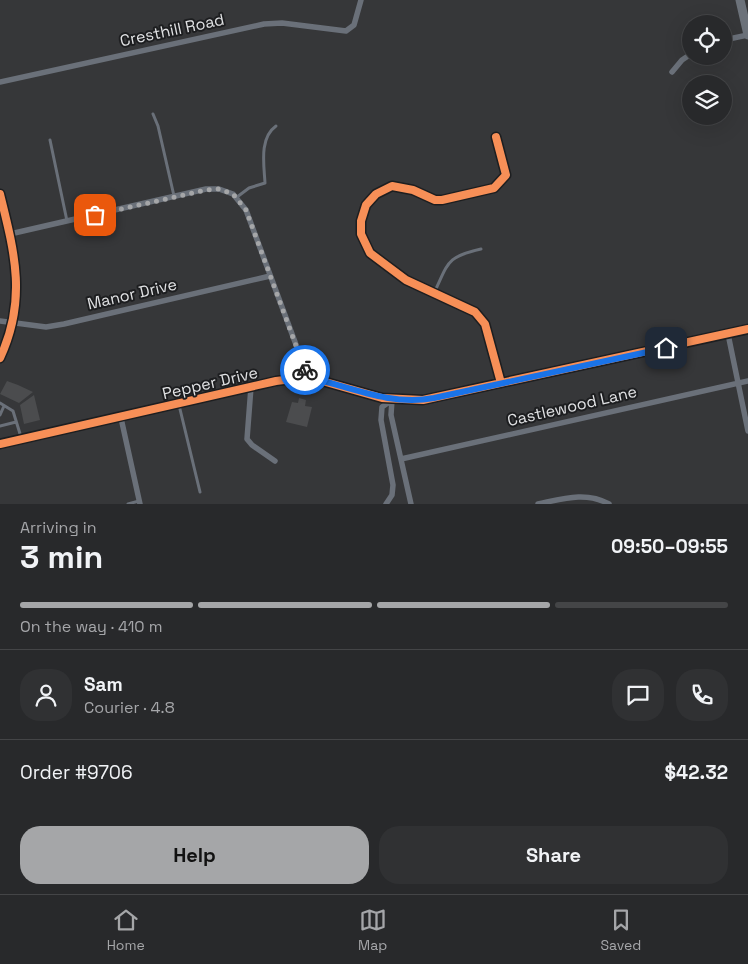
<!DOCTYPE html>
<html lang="en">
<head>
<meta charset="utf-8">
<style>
	:root { --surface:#28292b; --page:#303133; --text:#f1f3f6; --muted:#a5a6a9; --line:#444547; --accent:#a5a6a8 }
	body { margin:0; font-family:"Space Grotesk",sans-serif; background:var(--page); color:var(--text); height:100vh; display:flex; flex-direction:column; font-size:19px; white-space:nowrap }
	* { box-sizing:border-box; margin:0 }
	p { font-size:16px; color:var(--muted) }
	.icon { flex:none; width:28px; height:28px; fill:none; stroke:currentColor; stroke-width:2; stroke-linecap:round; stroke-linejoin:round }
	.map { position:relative; height:504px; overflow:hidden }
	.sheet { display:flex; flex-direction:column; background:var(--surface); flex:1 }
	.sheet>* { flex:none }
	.controls { position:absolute; left:682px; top:15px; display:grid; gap:10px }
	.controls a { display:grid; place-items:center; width:50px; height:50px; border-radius:50%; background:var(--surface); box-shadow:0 5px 20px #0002,0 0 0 1px var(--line); font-size:25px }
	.pin { position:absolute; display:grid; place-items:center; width:42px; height:42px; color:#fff; margin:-21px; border-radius:10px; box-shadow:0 2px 8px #0006 }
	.courier { position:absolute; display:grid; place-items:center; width:50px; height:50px; margin:-25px; border:4px solid #1a73e8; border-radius:50%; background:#fff; color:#222; box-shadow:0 1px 6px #0007 }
	.headline em { font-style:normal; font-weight:700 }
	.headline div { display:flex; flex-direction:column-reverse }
	.headline { display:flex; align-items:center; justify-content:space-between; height:85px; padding:0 20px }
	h1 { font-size:32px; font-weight:700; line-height:38px }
	.bar { display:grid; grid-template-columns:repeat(4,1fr); gap:8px 5px; align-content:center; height:60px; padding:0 20px }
	.bar i { height:6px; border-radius:4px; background:var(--line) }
	.bar .selected { background:var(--accent) }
	.bar p { grid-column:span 4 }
	.line { display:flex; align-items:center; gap:12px; padding:0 20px; border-top:1px solid var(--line) }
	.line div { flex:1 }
	.round { display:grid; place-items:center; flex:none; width:52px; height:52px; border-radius:20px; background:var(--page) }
	.button { display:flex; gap:10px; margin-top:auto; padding:10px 20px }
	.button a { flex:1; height:58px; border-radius:20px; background:var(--accent); color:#111; font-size:20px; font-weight:700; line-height:58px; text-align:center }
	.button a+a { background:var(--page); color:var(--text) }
	.menu { display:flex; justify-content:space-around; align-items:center; height:70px; border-top:1px solid var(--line); background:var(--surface); font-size:14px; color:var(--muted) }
	.menu a { display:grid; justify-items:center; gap:2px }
	.menu .selected { color:var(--accent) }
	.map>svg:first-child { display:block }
	.building { fill:#4b4c4e }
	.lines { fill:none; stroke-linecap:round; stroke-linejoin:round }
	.lane { stroke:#6a7079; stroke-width:3 }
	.street { stroke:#6a7079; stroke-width:5.5 }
	.secondary { stroke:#6c727a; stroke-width:9 }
	.cycleway-casing { stroke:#1d1e20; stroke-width:11 }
	.cycleway { stroke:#f78f57; stroke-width:8 }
	.done { stroke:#a5a6a8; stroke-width:5; stroke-dasharray:0 9 }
	.route { stroke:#1a73e8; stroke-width:6 }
	.labels { text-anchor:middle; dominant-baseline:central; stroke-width:4; stroke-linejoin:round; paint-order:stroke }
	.street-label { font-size:16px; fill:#e1e2e4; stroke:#1d1e20 }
</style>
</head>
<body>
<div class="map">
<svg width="748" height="504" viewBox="0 0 748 504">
	<rect width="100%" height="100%" fill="#363739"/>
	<path class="building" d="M7,381l11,4 15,7 -14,11 -19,-9z
		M34,395l6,25 -16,4 -4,-19z
		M299,398l7,2 -1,6 7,1 -5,20 -21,-5 6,-20 6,1z"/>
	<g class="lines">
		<path class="lane" d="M153,114l5,12 16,70
			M50,140l17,81
			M237,197l12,-9 16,-5c-1,-18 -6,-45 11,-57
			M434,293c15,-31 12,-36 47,-44
			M0,403l13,8 8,26
			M179,405l21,87
			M0,415l4,-9
			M0,426l16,-4
			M128,504l11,-3"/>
		<path class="street" d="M724,40l24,-5
			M672,72l10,-12 9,-6
			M0,82l264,-58 18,-1 64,8 8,-6 7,-25
			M496,137l10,38 -12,13 -52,12h-7l-22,-10 -21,-4 -16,8 -10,11 -5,16v13l9,19 36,27 69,32 10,12 16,59
			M10,234l196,-45h13l14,5 13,16 62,167
			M0,321l46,6 18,-3 206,-48
			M728,334l20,97
			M251,387l-4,52 5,6 23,16
			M392,400l-1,15 20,89
			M121,418l19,86
			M401,459l347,-78
			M386,504l6,-9 1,-10 -12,-65 1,-13 10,-7
			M538,504c24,-5 48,-13 71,0"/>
		<path class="secondary" d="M740,0l8,35
			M0,194c15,60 27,106 0,164
			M0,444l276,-63 32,-4 74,21 41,2 325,-71"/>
		<defs>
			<path id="cycleway" d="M496,137l10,38 -12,13 -52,12h-7l-22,-10 -21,-4 -16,8 -10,11 -5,16v13l9,19 36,27 69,32 10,12 16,59
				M0,194c15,60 27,106 0,164
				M0,444l276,-63 32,-4 74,21 41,2 325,-71"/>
		</defs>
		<use href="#cycleway" class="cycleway-casing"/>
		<use href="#cycleway" class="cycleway"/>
	</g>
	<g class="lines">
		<path class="done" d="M95,215l111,-25 13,-1 14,5 13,16 59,160"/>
		<path class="route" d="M305,370l3,7c43,10 81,29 126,21l232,-50"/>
	</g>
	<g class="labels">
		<g class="street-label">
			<text transform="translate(172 30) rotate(-12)">Cresthill Road</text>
			<text transform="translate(132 294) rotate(-13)">Manor Drive</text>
			<text transform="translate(210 383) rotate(-13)">Pepper Drive</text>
			<text transform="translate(572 406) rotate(-13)">Castlewood Lane</text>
		</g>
	</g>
</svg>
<div class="controls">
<a><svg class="icon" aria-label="locate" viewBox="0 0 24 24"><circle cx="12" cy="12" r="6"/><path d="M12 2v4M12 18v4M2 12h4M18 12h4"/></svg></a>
<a><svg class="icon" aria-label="layers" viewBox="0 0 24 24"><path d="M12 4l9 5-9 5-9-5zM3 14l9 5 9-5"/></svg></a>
</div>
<div class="pin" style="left:95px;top:215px;background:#ea580c"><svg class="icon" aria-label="bag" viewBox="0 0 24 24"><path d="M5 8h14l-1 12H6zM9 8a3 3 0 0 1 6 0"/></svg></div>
<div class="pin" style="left:666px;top:348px;background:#1f2937"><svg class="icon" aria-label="home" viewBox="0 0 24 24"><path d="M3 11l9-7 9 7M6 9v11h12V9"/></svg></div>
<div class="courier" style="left:305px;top:370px"><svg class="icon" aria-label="bike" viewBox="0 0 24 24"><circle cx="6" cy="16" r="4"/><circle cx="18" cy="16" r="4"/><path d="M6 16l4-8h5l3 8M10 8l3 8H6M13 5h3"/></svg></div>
</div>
<section class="sheet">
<div class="headline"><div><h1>3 min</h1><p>Arriving in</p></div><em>09:50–09:55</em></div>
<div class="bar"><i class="selected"></i><i class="selected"></i><i class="selected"></i><i></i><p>On the way · 410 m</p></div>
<div class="line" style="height:90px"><a class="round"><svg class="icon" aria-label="person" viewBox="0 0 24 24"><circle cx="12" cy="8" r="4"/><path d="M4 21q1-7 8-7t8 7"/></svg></a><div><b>Sam</b><p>Courier · 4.8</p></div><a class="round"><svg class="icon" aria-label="chat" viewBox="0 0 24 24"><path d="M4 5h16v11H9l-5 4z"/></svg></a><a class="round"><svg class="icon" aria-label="phone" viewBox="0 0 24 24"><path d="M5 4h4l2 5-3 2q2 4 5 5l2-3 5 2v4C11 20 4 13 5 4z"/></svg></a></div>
<div class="line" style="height:65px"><div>Order #9706</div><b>$42.32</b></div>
<div class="button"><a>Help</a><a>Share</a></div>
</section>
<nav class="menu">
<a class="selected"><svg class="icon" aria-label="home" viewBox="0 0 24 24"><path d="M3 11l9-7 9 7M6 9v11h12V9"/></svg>Home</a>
<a><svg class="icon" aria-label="map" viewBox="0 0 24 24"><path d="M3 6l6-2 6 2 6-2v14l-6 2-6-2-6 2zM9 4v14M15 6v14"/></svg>Map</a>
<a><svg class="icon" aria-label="saved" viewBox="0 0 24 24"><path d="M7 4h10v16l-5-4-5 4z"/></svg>Saved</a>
</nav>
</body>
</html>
